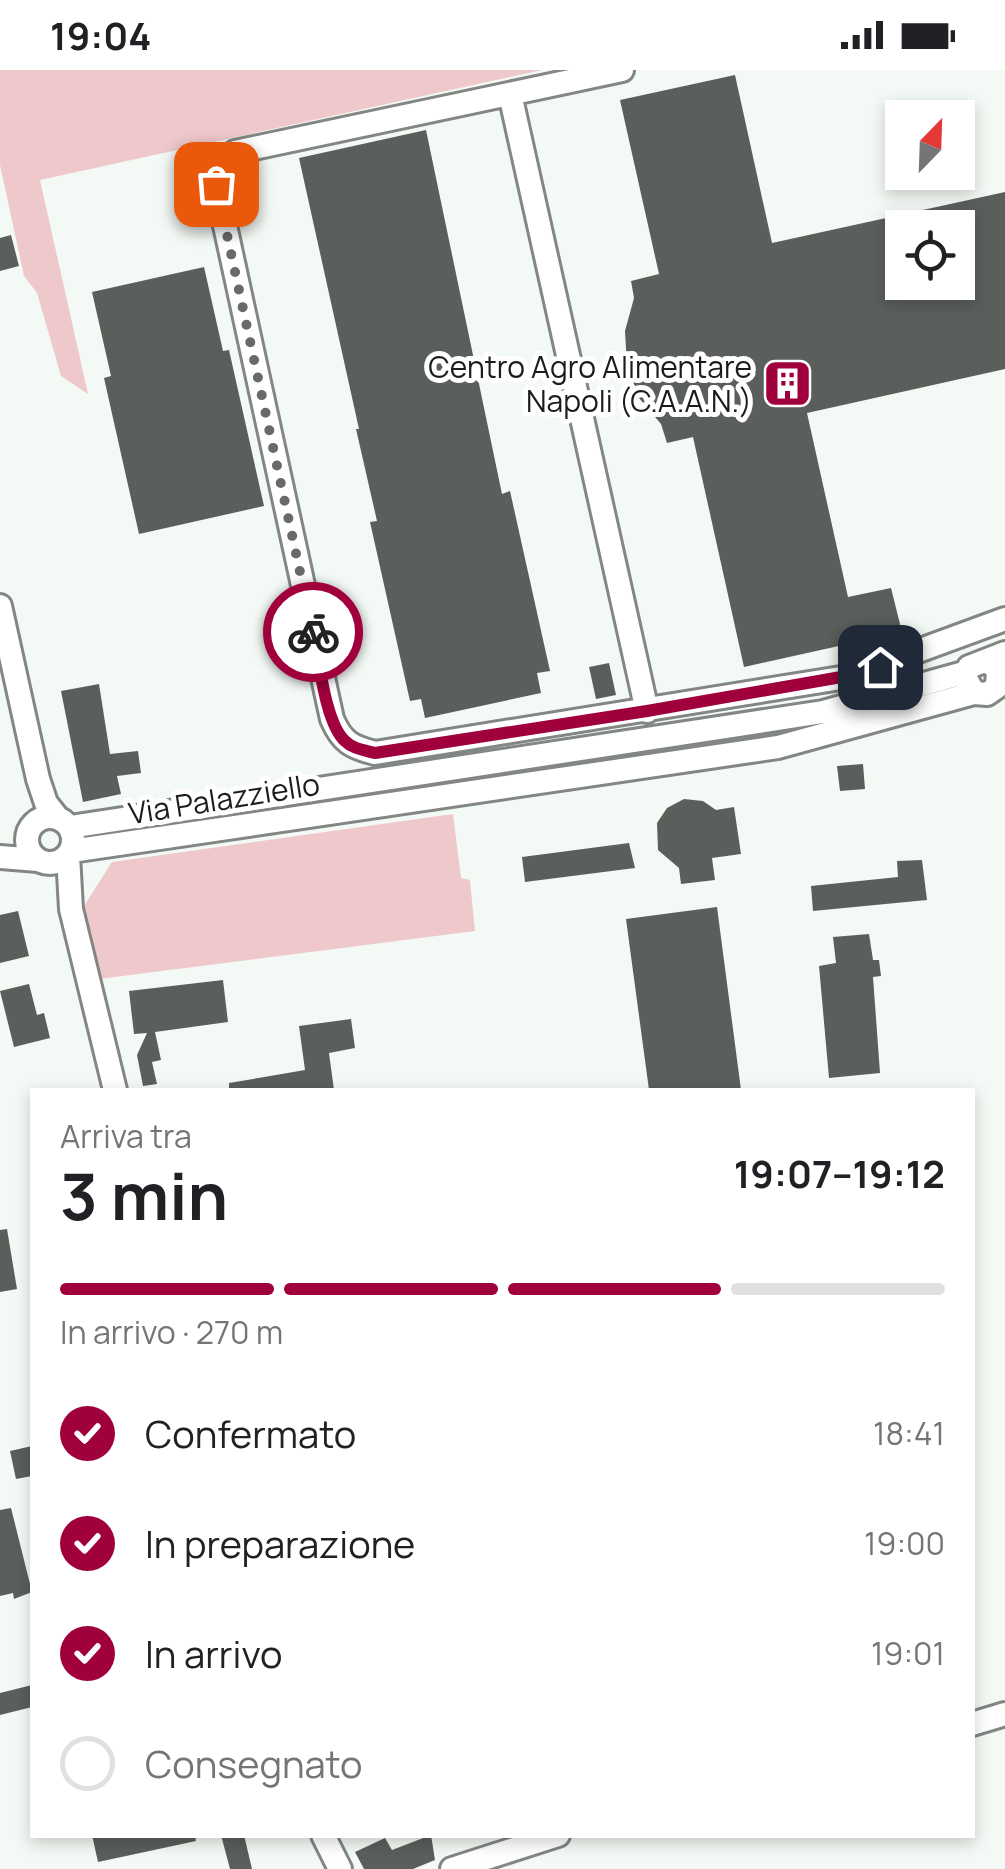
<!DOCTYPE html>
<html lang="it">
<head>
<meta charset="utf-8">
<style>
	:root { --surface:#fff; --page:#f2f2f2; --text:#202124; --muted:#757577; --line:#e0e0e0; --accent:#a0013c }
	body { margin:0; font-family:Manrope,sans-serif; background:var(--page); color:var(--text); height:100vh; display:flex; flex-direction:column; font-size:38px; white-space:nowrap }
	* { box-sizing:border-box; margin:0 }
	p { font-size:32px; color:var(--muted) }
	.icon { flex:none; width:55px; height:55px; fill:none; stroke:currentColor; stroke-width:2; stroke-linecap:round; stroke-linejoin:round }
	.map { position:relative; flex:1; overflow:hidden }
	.side { position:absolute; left:30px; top:1018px; width:945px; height:750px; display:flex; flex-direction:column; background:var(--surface); border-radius:0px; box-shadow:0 5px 15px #0003 }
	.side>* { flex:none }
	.needle { width:65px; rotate:23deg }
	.tools { position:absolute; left:885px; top:30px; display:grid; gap:20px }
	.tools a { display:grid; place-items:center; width:90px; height:90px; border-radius:0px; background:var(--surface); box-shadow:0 5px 15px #0003; font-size:50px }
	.pin { position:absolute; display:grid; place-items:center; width:85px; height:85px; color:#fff; margin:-42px; border-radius:20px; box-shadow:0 5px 15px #0006 }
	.courier { position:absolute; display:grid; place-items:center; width:100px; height:100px; margin:-50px; border:8px solid #a0013c; border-radius:50%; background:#fff; color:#222; box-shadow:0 2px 12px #0007 }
	.summary em { font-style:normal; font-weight:700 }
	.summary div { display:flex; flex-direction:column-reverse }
	.summary { display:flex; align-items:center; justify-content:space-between; height:170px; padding:0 30px }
	h1 { font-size:65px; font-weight:700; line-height:75px }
	.bar { display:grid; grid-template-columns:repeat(4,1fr); gap:15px 10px; align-content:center; height:120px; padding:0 30px }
	.bar i { height:12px; border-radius:8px; background:var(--line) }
	.bar .selected { background:var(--accent) }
	.bar p { grid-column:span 4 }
	ol { padding:0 30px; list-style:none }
	li { display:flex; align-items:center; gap:30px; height:110px }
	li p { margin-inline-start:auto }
	li .icon { padding:10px; border-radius:50%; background:var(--accent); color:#fff; stroke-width:4 }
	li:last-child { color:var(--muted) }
	li i { width:55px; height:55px; border:5px solid var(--line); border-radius:50% }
	.status { display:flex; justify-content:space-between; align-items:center; height:70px; padding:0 50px; background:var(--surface); direction:ltr }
	.status svg { height:28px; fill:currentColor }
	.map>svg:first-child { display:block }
	.green { fill:#efc8cc }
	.building { fill:#5a5f5b; fill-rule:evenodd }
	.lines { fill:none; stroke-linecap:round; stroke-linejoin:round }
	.minor-casing { stroke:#828783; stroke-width:28 }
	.minor { stroke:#fff; stroke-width:22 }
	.done { stroke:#676a67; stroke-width:10; stroke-dasharray:0 18 }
	.route { stroke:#a0013c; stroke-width:12 }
	.labels { text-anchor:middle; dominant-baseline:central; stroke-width:10; stroke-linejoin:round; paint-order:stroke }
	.poi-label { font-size:30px; fill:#1b1d1b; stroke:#fff; text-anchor:end }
	.street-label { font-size:30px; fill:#1b1d1b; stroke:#fff }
</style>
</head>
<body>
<div class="status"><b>19:04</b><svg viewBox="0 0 49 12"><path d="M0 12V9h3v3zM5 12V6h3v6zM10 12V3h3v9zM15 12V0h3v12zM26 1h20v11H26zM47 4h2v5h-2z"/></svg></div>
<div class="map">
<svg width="1005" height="1799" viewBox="0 0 1005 1799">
	<rect width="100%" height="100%" fill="#f3f9f4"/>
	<path class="green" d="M0,0h542l-502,110 48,214 -27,-18 -24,-83 -13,-17 -24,-111z
		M453,744l8,64 9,2 5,51 -376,48 -15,-73 28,-44z"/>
	<path class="building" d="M735,5l37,168 233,-51v177l-198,44 41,184 43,-9 11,44 -158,35 -51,-230 -26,6 -6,-19 -22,-26 -12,-32 -2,-35 9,-33 -3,-17 28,-7 -39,-174zM902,158h56v54h-56z
		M426,60l76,364 8,-3 40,180 -13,2 4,20 -116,25 -4,-19 -11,2 -40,-179 7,-1 -21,-92h3l-60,-271z
		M11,165l8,31 -19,5v-33z
		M204,197l19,84 6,-1 35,156 -125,28 -35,-156 7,-2 -19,-84z
		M609,593l7,32 -20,4 -7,-32z
		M99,614l11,70 28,-3 3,22 -24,3 4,18 -38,8 -22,-111z
		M863,694l2,25 -25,2 -3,-25z
		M684,729l19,2 13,9 18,-3 7,47 -29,4 3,22 -34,4 -2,-16 -21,-18 -1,-27 10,-15z
		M629,773l6,25 -110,14 -3,-25z
		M922,790l5,40 -114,11 -2,-25 87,-9 -1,-16z
		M717,837l24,183h-92l-23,-171z
		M18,841l11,45 -29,7v-48z
		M869,864l4,26h6l2,16 -8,1 7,96 -51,5 -10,-112 17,-3 -3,-26z
		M223,910l5,42 -73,10 6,28 -9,2 5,22 -14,2 -6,-31 10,-22 -13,1 -5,-43z
		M29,914l8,31 7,-2 6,25 -36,9 -14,-56z
		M351,949l4,29 -26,5 5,37h-105v-7l76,-13 -6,-44z
		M7,1159l10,60 -17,3v-62z
		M32,1376v30l-16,3 -6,-28z
		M11,1438l21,84 -18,7 -1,-6 -13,3v-86z
		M32,1615v22l-32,8v-22z
		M92,1765h103l1,6 -98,21z
		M221,1765h23l8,34h-22z
		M431,1765l4,25 -22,9h-49l-9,-17 30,-14 7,12z"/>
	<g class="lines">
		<defs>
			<path id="minor" d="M622,0l-387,82 -14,13 -5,19 116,535c10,23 19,28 43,34l472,-76 158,-58
				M510,24l137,617
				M0,536l38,173 8,24 11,14
				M989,592l9,8 -1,17 -10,7 -13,-1 -9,-16 4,-10 36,-14
				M27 770a23 23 0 1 1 46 0a23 23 0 1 1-46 0Z
				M70,757l753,-115 144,-40
				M71,781l707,-104 196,-54
				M68,785l3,54 44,181
				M0,787l38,3
				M972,1654l33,-10
				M323,1765l17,34
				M452,1799l106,-34"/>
		</defs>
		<use href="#minor" class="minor-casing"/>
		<use href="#minor" class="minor"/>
	</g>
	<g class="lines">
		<path class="done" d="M216,114l97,448"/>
		<path class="route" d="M313,562c6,27 12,91 32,109 8,8 19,9 30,12l272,-42 200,-35 33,-9"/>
	</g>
	<defs>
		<symbol id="building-square" viewBox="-11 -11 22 22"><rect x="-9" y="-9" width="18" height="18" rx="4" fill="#a0013c" stroke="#fff"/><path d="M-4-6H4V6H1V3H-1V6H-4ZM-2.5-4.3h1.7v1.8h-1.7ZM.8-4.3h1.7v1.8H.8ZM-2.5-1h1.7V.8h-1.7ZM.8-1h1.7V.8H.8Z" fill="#fff"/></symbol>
	</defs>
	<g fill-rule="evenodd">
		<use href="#building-square" x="760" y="286" width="55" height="55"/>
	</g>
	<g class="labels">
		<g class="poi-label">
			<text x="752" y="296">Centro Agro Alimentare<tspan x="752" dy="34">Napoli (C.A.A.N.)</tspan></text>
		</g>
		<g class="street-label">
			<text transform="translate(224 728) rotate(-9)">Via Palazziello</text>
		</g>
	</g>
</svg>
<div class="tools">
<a><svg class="needle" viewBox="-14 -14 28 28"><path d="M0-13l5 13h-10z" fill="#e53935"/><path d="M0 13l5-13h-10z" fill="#757577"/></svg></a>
<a><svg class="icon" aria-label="locate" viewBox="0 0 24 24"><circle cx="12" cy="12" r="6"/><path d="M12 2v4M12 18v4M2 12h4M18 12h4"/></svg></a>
</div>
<div class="pin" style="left:216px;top:114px;background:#ea580c"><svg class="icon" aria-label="bag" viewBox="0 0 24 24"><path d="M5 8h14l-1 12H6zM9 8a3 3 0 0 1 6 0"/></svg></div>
<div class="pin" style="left:880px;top:597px;background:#1f2937"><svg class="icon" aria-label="home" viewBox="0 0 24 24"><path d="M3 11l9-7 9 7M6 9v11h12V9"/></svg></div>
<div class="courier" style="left:313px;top:562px"><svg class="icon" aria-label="bike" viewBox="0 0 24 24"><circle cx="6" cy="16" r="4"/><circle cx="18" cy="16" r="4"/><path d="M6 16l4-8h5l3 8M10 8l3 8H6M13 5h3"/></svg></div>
<section class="side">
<div class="summary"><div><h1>3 min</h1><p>Arriva tra</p></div><em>19:07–19:12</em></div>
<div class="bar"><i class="selected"></i><i class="selected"></i><i class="selected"></i><i></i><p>In arrivo · 270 m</p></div>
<ol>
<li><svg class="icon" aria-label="check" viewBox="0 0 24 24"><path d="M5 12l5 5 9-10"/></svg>Confermato<p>18:41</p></li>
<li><svg class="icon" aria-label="check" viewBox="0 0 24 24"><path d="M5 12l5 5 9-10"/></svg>In preparazione<p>19:00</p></li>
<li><svg class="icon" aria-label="check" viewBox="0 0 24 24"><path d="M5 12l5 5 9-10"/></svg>In arrivo<p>19:01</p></li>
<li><i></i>Consegnato</li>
</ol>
</section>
</div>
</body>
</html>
